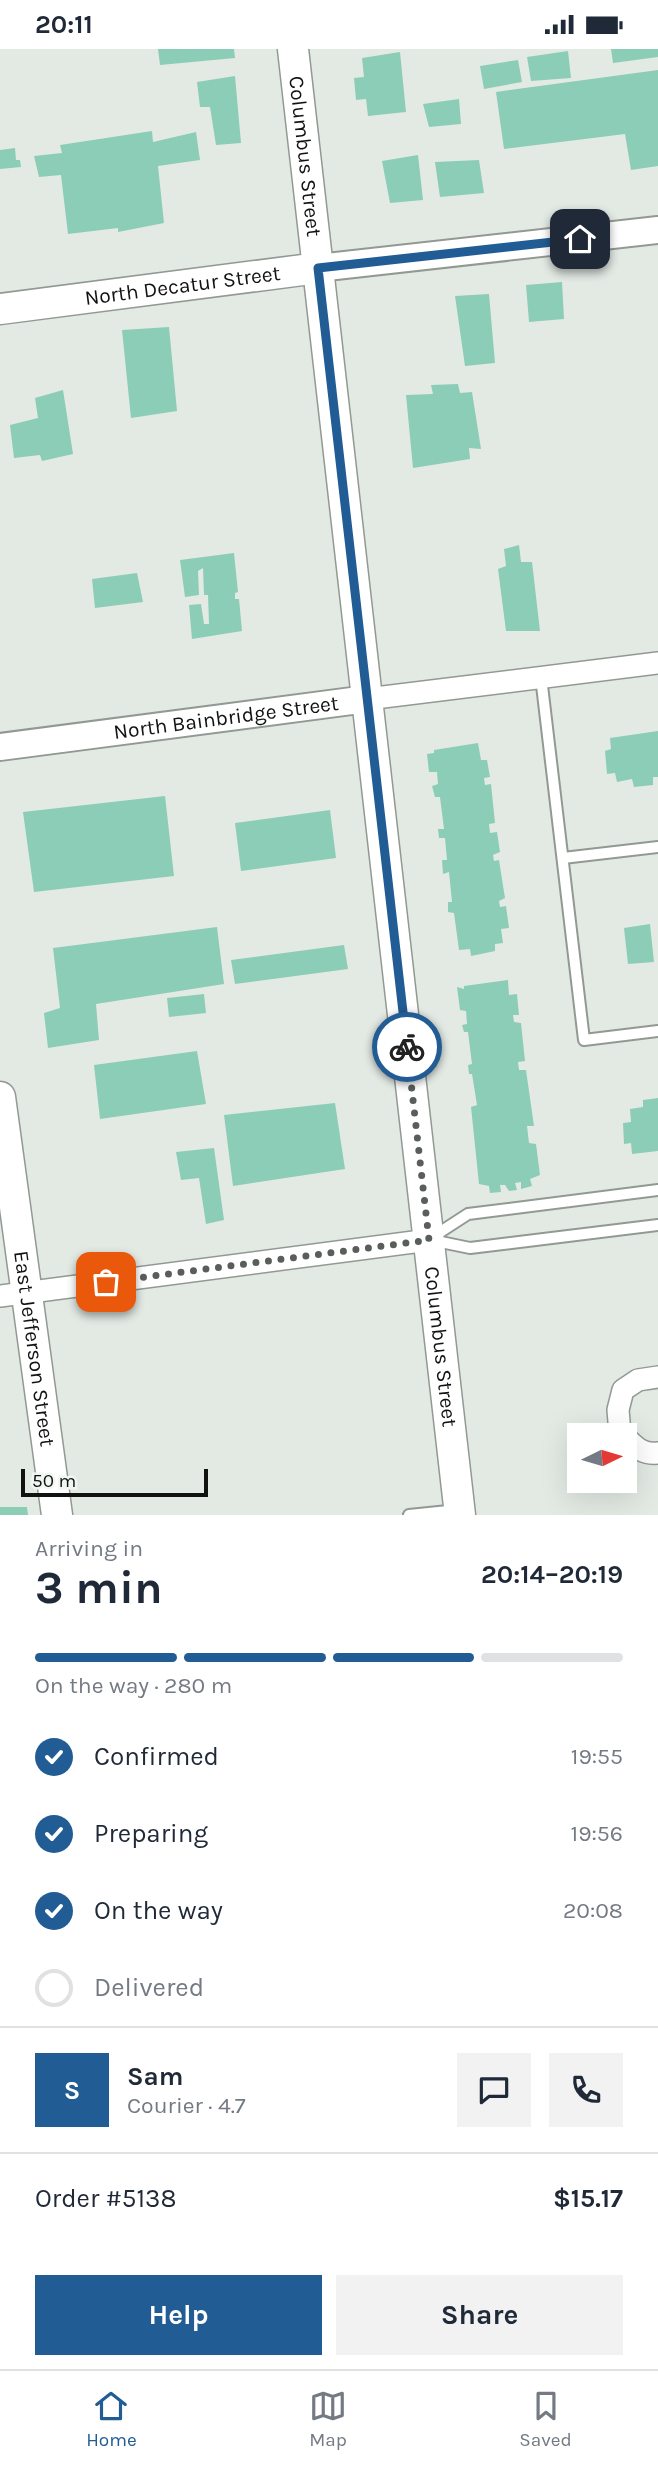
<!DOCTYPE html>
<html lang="en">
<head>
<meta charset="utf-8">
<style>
	:root { --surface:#fff; --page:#f2f2f3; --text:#1f2937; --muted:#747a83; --line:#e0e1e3; --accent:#225c94 }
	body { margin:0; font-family:Karla,sans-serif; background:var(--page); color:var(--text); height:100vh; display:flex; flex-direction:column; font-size:26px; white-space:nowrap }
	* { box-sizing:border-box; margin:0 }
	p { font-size:23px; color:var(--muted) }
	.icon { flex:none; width:38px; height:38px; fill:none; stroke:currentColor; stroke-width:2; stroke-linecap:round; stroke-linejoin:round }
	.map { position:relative; height:1466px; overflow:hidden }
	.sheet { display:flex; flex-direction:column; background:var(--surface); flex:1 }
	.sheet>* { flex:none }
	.needle { width:46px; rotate:85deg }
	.buttons { position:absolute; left:567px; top:1374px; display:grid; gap:14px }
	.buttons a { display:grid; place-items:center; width:70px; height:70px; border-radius:0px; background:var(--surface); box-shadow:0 7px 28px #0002; font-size:35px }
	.scale { position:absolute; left:21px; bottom:18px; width:187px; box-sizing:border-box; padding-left:7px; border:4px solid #111311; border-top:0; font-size:19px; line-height:24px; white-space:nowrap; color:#111311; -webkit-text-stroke:5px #f0f7f1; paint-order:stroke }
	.pin { position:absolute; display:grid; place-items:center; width:60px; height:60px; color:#fff; margin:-30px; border-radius:14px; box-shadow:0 4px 10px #0006 }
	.courier { position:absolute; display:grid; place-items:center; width:70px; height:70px; margin:-35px; border:5px solid #225c94; border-radius:50%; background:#fff; color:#222; box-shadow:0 2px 9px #0007 }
	.head em { font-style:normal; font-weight:700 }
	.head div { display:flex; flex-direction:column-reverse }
	.head { display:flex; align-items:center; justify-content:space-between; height:119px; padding:0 35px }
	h1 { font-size:46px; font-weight:700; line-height:52px }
	.bar { display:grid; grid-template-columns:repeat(4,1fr); gap:10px 7px; align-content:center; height:84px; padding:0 35px }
	.bar i { height:9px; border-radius:5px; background:var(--line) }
	.bar .active { background:var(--accent) }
	.bar p { grid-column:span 4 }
	.line { display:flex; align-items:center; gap:18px; padding:0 35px; border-top:2px solid var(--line) }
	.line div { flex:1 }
	.round { display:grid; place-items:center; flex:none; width:74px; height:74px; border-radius:0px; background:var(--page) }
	ol { padding:0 35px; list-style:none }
	li { display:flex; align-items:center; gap:21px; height:77px }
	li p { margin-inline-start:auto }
	li .icon { padding:7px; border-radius:50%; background:var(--accent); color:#fff; stroke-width:4 }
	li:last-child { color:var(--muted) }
	li i { width:38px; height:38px; border:4px solid var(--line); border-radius:50% }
	.cta { display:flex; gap:14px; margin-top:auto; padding:14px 35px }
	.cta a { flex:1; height:80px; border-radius:0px; background:var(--accent); color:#fff; font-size:28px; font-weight:700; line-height:80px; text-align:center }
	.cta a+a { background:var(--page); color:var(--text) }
	.status { display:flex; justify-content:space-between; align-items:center; height:49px; padding:0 35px; background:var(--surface); direction:ltr }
	.status svg { height:19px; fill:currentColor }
	.dock { display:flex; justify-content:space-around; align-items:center; height:98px; border-top:2px solid var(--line); background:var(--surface); font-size:19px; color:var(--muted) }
	.dock a { display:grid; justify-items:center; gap:4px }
	.dock .active { color:var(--accent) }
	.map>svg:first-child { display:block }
	.building { fill:#8ccdb7 }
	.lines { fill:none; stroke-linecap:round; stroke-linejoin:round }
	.service-casing { stroke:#929993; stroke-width:14 }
	.minor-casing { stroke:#929993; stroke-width:24 }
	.tertiary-casing { stroke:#929993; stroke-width:30 }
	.secondary-casing { stroke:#929993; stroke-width:33 }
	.service { stroke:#fff; stroke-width:10 }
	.minor { stroke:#fff; stroke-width:21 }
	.tertiary { stroke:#fff; stroke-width:26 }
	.secondary { stroke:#fff; stroke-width:30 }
	.done { stroke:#5a5e5b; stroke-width:7; stroke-dasharray:0 12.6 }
	.route { stroke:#225c94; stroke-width:9 }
	.labels { text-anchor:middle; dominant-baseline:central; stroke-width:5; stroke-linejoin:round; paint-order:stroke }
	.street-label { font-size:21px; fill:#111311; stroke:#f0f7f1 }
</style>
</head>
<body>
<div class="status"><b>20:11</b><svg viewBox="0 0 49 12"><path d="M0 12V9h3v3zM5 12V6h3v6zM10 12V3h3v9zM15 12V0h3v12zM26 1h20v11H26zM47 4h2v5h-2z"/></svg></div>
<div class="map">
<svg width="658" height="1466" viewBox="0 0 658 1466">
	<rect width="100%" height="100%" fill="#e3eae4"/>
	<path class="building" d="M158,0h76l1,9 -75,7z
		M611,0h47v8l-45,6z
		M568,2l3,27 -40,3 -4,-24z
		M400,3l6,60 -38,4 -2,-17 -10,1 -2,-22 10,-1 -2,-19z
		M518,11l4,22 -38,7 -4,-23z
		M658,21v96l-27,4 -6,-36 -121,15 -8,-57z
		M235,27l6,67 -25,2 -6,-38h-10l-3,-25z
		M459,50l2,25 -32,3 -6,-23z
		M152,82l1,11 43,-10 4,28 -42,6 6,57 -46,9v-4l-50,6 -7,-59 -22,2 -5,-21 28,-3 -2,-8z
		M15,99l1,12h4l1,7 -21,2v-19z
		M418,106l5,45 -33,3 -8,-42z
		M479,111l5,33 -44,4 -5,-35z
		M562,233l2,37 -35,3 -3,-37z
		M489,245l6,69 -30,3 -10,-70z
		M169,278l8,84 -46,7 -9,-88z
		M458,335l2,9 12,-1 9,57 -12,-1 1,11 -57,9 -7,-73 27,-1 -2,-9z
		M63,341l10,64 -31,7 -2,-6 -26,3 -4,-33 28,-7 -3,-20z
		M519,496l2,17h11l8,69h-34l-8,-62 8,-3 -2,-17z
		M234,504l4,39 -3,1v6h4l3,32 -50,8 -3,-34 12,-1 3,20h5l-1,-29h-4l-1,-27 -5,3 1,24 -14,2 -5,-37z
		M137,524l6,29 -48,6 -3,-29z
		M658,682v46h-5v8l-19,2 -2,-8 -15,3 -2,-9 -8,1 -2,-23 6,-2 -1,-11z
		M478,694l3,17h6l3,17 -6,1 1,7 6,-1 4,39 -6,1 1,9 7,-1 3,20 -7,3 1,6 5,-1 6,38 -6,3 1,6 6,-1 3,22 -8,1 2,14 -8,1v7l-24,5 -1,-7 -11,1 -5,-37 -6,-1v-10h4l-3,-30 -6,2 -1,-14h5l-2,-22h-6l-1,-9h6l-4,-32h-5l-3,-11 6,-2 -1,-12h-8l-2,-18 7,-1v-3z
		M165,747l9,80 -140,16 -11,-80z
		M330,761l6,48 -95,13 -6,-48z
		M650,875l4,38 -26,2 -4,-36z
		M217,878l7,57 -128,20 3,36 -51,8 -4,-35 16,-5 -7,-60z
		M344,896l4,24 -113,15 -4,-24z
		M508,931l1,15 8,-1 2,21h-6l1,7 7,1 4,38 -7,1 1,8h7l8,56h-7l2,17 7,1 4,31 -10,4 2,7 -11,3v-7l-6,1 2,7 -8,1 -4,-6h-5l1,7 -11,1 -1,-7 -10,-2 -8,-77 6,-2 -5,-31h-3l-1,-9 4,-1 -4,-32h-4l-2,-7 5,-1 -1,-13 -6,-1 -3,-23 7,2v-3z
		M204,945l2,19 -37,4 -2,-19z
		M197,1002l9,53 -106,15 -6,-54z
		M658,1049v53l-26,3 -1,-11 -7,1 -1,-21 8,-1 -1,-13 13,-2v-7z
		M335,1054l10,66 -112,17 -9,-71z
		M214,1099l10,72 -18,4 -7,-46 -18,2 -5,-28z
		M0,1458h27l1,8h-28z"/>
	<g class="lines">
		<defs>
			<path id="service" d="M541,628l43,363 74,-9
				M563,809l95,-11
				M431,1189l37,-24 190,-24
				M431,1191l39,8 188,-23
				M409,1466l49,-5"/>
			<path id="minor" d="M367,650l291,-36
				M0,1247l429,-56
				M622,1386l-2,-2 -2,-23 5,-20 15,-10 20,-3
				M625,1388c10,10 18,18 33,16"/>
			<g id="tertiary">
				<path d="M318,219l340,-38"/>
				<path id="s1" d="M0,698l367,-48"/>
			</g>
			<g id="secondary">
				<path id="s2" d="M293,0l167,1466"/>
				<path id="s3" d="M0,260l318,-41"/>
				<path id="s4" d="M0,1048l57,418"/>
			</g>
		</defs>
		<use href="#service" class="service-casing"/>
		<use href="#minor" class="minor-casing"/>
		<use href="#tertiary" class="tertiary-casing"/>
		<use href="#secondary" class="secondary-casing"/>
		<use href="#service" class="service"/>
		<use href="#minor" class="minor"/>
		<use href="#tertiary" class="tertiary"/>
		<use href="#secondary" class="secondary"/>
	</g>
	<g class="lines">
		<path class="done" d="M106,1233l323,-42 -22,-193"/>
		<path class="route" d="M407,998l-89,-779 262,-29"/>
	</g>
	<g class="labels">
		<g class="street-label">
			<text stroke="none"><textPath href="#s2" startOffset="108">Columbus Street</textPath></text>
			<text stroke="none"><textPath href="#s3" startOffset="184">North Decatur Street</textPath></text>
			<text stroke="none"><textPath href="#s1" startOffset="228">North Bainbridge Street</textPath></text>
			<text stroke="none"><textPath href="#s2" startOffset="1306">Columbus Street</textPath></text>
			<text stroke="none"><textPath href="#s4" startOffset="254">East Jefferson Street</textPath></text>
		</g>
	</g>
</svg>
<div class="buttons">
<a><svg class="needle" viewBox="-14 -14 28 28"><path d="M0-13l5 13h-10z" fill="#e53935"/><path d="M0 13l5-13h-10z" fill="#747a83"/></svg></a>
</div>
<div class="scale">50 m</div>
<div class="pin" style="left:106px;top:1233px;background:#ea580c"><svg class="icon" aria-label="bag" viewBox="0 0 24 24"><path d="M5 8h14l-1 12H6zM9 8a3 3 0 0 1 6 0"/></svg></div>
<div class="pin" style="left:580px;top:190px;background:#1f2937"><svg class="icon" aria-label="home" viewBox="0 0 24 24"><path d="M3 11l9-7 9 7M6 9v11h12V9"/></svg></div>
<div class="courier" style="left:407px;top:998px"><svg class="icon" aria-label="bike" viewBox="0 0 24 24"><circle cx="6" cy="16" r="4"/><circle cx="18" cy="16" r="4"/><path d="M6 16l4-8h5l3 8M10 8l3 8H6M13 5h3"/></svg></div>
</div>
<section class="sheet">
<div class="head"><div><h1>3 min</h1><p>Arriving in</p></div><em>20:14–20:19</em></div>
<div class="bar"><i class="active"></i><i class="active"></i><i class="active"></i><i></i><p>On the way · 280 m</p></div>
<ol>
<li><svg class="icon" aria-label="check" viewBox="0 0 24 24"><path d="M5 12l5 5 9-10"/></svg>Confirmed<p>19:55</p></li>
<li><svg class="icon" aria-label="check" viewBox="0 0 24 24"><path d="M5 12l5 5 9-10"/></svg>Preparing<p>19:56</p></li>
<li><svg class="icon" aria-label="check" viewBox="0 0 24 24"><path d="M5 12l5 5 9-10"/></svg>On the way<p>20:08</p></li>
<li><i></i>Delivered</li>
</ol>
<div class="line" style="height:126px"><b class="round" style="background:var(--accent);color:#fff">S</b><div><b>Sam</b><p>Courier · 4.7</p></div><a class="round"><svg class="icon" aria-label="chat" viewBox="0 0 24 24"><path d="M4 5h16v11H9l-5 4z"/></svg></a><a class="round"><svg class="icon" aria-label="phone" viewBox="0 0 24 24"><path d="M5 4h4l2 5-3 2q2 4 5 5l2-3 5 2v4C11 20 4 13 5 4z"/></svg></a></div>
<div class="line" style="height:91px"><div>Order #5138</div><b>$15.17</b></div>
<div class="cta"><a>Help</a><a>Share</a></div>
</section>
<nav class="dock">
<a class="active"><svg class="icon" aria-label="home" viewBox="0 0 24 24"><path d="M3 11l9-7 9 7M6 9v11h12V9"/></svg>Home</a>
<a><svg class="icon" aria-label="map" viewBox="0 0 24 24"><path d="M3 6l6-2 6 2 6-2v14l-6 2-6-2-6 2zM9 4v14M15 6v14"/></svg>Map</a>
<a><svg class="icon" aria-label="saved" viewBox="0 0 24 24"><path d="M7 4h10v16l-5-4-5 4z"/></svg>Saved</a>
</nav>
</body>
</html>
